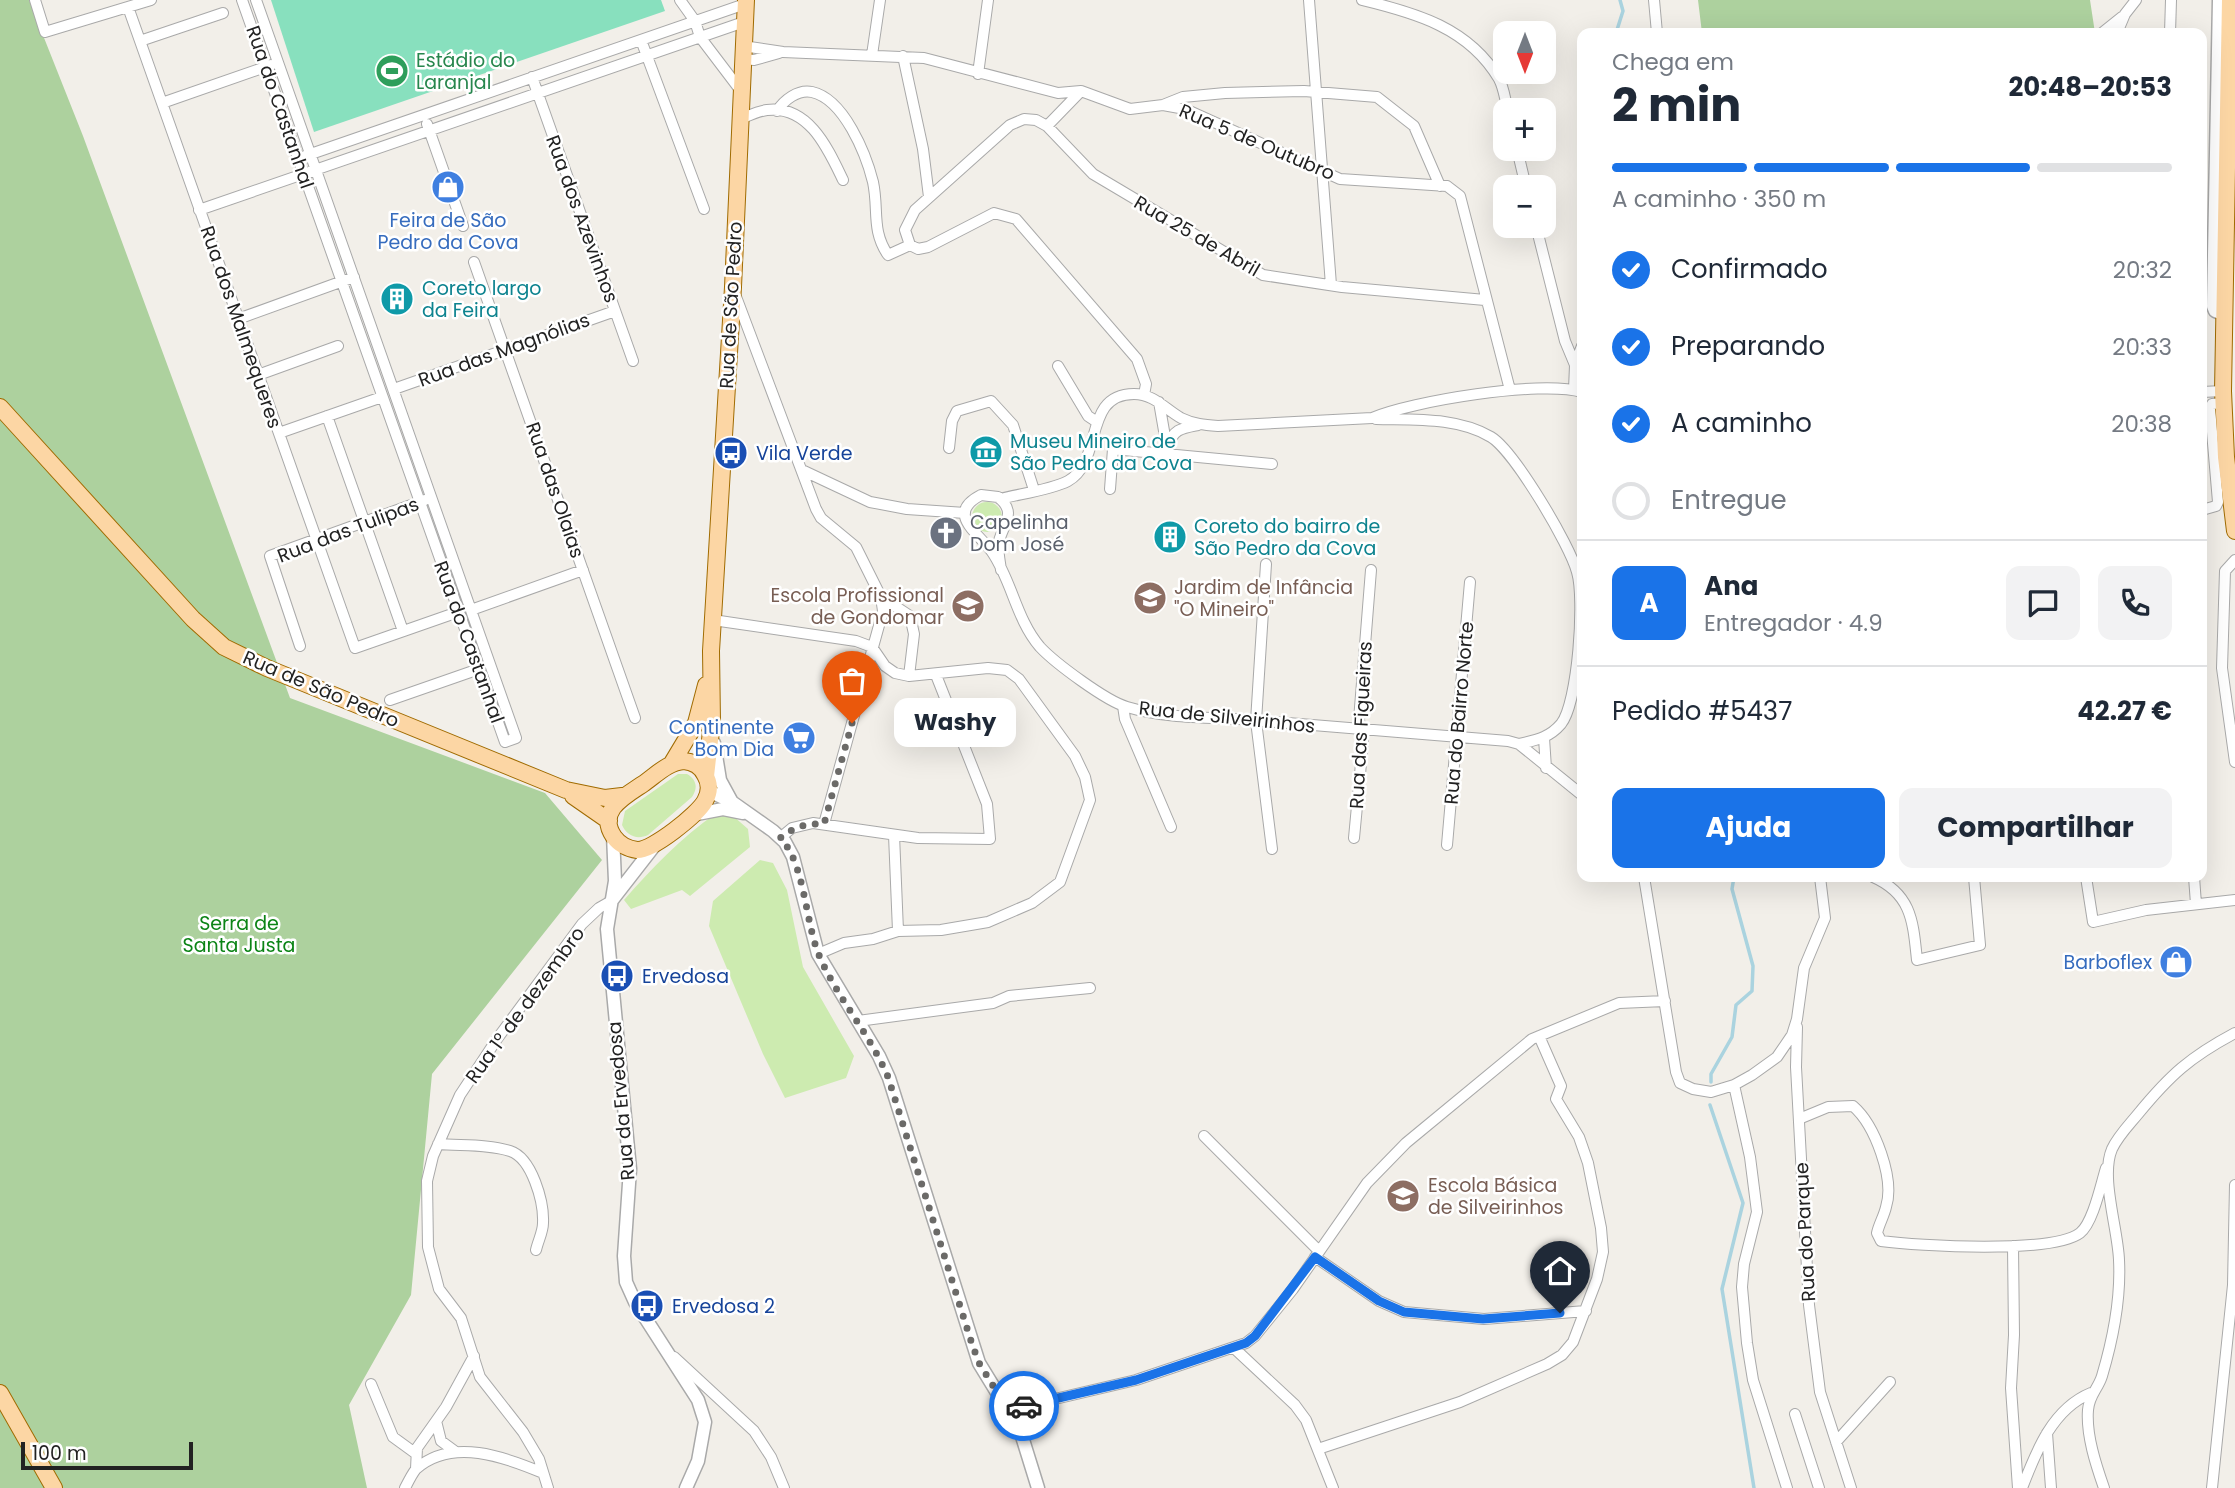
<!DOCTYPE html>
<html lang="pt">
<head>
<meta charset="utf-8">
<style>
	:root { --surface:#fff; --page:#f2f2f3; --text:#1f2937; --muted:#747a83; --line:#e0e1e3; --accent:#1a73e8 }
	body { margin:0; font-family:Poppins,sans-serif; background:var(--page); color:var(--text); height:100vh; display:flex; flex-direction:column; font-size:26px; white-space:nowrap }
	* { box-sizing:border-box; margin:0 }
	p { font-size:23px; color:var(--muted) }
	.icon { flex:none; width:38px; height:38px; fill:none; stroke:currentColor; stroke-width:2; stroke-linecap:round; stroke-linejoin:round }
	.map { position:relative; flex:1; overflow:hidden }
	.details { position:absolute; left:1577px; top:28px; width:630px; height:854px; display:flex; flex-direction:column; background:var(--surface); border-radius:14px; box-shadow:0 7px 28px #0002 }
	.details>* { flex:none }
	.needle { width:46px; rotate:180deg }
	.buttons { position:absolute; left:1493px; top:21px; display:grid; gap:14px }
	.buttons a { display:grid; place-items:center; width:63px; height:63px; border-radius:14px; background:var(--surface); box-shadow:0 7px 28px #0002; font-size:35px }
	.scale { position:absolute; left:21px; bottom:18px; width:172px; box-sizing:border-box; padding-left:7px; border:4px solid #222; border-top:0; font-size:19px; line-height:24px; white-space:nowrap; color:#222; -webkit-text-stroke:5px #fff; paint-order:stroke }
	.pin { position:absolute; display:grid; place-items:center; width:60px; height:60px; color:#fff; margin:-72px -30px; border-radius:50% 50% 50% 0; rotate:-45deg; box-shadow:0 0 7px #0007 }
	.pin .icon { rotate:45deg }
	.courier { position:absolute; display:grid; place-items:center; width:70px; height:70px; margin:-35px; border:5px solid #1a73e8; border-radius:50%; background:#fff; color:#222; box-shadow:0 2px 9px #0007 }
	.bubble { position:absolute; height:49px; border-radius:14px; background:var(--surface); box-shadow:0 7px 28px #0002; font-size:23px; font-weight:700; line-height:49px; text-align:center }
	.head em { font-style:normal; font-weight:700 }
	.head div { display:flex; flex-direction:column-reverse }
	.head { display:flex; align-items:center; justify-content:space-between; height:119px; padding:0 35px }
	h1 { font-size:46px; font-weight:700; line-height:52px }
	.bar { display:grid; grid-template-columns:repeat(4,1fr); gap:10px 7px; align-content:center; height:84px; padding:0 35px }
	.bar i { height:9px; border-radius:5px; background:var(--line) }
	.bar .selected { background:var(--accent) }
	.bar p { grid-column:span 4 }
	.line { display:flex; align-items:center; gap:18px; padding:0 35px; border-top:2px solid var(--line) }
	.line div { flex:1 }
	.round { display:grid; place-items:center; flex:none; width:74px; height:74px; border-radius:14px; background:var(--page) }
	ol { padding:0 35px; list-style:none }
	li { display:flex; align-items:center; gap:21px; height:77px }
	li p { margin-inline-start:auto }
	li .icon { padding:7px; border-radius:50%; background:var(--accent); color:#fff; stroke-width:4 }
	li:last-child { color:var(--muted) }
	li i { width:38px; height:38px; border:4px solid var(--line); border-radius:50% }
	.primary-button { display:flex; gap:14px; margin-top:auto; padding:14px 35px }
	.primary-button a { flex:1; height:80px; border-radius:14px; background:var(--accent); color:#fff; font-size:28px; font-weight:700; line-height:80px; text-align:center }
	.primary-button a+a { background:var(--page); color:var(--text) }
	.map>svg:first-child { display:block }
	.grass { fill:#cdebb0 }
	.forest { fill:#add19e }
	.pitch { fill:#88e0be }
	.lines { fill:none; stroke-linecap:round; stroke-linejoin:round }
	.stream { stroke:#aad3df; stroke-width:3.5 }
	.minor-casing { stroke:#a9a9a9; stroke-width:12 }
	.tertiary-casing { stroke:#a9a9a9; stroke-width:15 }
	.primary-casing { stroke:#a06b00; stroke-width:18 }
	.minor { stroke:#fff; stroke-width:10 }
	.tertiary { stroke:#fff; stroke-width:12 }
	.primary { stroke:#fcd6a4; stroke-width:16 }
	.done { stroke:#6b6a68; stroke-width:7; stroke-dasharray:0 12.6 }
	.route { stroke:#1a73e8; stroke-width:9 }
	.labels { text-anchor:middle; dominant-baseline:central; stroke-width:5; stroke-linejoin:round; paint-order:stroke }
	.leisure-label { font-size:19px; fill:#27864d; stroke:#fff; text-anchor:start }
	.street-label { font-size:19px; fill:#222; stroke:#fff }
	.shop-label { font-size:19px; fill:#366cbe; stroke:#fff; text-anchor:end }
	.culture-label { font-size:19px; fill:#0d838f; stroke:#fff; text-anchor:start }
	.transit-label { font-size:19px; fill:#164399; stroke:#fff; text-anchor:start }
	.worship-label { font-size:19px; fill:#5b616d; stroke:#fff; text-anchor:start }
	.education-label { font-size:19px; fill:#785e54; stroke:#fff; text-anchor:start }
	.park-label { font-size:19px; fill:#0c8416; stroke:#fff }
</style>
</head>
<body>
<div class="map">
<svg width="2235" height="1488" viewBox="0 0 2235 1488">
	<rect width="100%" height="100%" fill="#f2efe9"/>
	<path class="grass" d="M972 517a15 15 0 1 1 30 0a15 15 0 1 1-30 0Z
		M678,774h9c10,6 11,14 5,23l-44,38c-11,5 -21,1 -26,-10l3,-14z
		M715,814l17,1 16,14 2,18 -60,49 -8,-6 -51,19 -7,-9c28,-32 57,-62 91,-86z
		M760,860l13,3 14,27 16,77 51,89 -8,22 -61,20 -22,-44 -54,-128 4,-25z"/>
	<path class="forest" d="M0,0h29l54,136 207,562 255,95 57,67 -170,214 -21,221 -62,110 18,83h-367z
		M1698,0h392l5,33h-393z"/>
	<path class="pitch" d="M271,0h390l4,11 -351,121z"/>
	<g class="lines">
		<path class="stream" d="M1616,33l7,-22 -3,-11
			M1711,1082v-8l21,-37 4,-32 16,-14 1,-25 -21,-77 2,-12
			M1710,1105l33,98 -21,86 32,199"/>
		<defs>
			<path id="minor" d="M35,0l10,32 106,-32
				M242,0l263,742 11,-4 -260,-738
				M680,0l15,21 5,16 41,54
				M1309,0l22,285
				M1362,0c54,13 107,28 137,79 5,9 6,21 9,31
				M1654,0l3,33
				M128,7l227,641 103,-36
				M2102,33l20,-16
				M2117,33l8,-19 11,-14
				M2170,33l1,-33
				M641,40l63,169
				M140,41l83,-28
				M743,46l40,6 141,6 134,35 23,-2 49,18 33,-4 22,4 155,70 107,7 13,10 50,194
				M872,55l8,-55
				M903,56l20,93 6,48
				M743,59l11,1 25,-7
				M978,74l10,-74
				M532,77l101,284
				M162,103l109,-38
				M1163,105l20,-8 42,-4 79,-2 73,6 37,29 26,60
				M777,111c7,-11 21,-22 35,-19 32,7 54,62 61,90 6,28 -2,48 15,73l22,-10 8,4 10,-2 66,-34 22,6 121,140 9,25 -2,11
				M740,119c8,-3 18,-8 27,-9 42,-5 61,39 76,70
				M427,124l36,102
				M1047,126l34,-35
				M1517,149l9,38
				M305,156l440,-152
				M199,210l545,-188
				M1536,226l29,115 10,24 -1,25
				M910,245l-5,-15 10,-20 95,-85 14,-6 12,1 11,6 46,48 170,101 79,12 143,13
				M474,262l161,456
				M735,294l81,215 5,9 35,29 25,50 2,14 -59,213
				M238,319l116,-42
				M1575,364l7,-18
				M1058,366l30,50 9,6
				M258,375l80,-29
				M394,389l221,-78
				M2202,392l21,-1
				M1159,402l9,52
				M327,416l76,215
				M1376,419c38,1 82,-2 115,18 23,14 79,108 86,135 8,26 1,131 -16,152 -12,14 -25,16 -42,20
				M279,433l103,-36
				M1169,446c3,-17 14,-18 29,-21
				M949,448l3,-27 5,-10 34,-10 22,24 21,65
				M804,471l66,31 37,7 58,4
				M1110,489l3,-40 159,15
				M1000,499c19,-5 51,-9 68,-18 36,-20 14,-87 66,-87 20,0 31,15 47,24 12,6 24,7 37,8l154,-8c40,-17 169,-38 210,-26
				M2202,510l14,-4 2,-4 -8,-94 2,-4 11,-1
				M2235,560l-10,11 -3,97 13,94
				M1266,564l-10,157 16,128
				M1001,570c-1,-9 -4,-20 -2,-29 5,-18 18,-29 -1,-44l-17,-2c-37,19 -1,39 11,57 20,29 24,67 48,95 15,16 66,54 87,60 40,12 85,10 126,13 85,7 170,14 255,21l11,3 63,51
				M881,597l29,19 4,18 -5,42
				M471,610l112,-40
				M713,620l143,21 16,6 13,19 10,7 14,3 79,-8 19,2 12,9 56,77 10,21 5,23 -30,82 -28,21 -44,19 -47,8 -43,1 -25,8 -29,4 -26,11
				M300,646l-30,-90 155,-56
				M390,700l89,-31
				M1123,706l2,13 46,108
				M1544,738l2,30
				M894,835l4,96
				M780,838l12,-10 21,-5 105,15 72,1 -3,-35 -51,-129
				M1354,838l9,-96 -4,-22 12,-150
				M1447,845l23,-263
				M1644,877l32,195 4,11 13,6 18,3 23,-7 18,-10 25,-18 15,-22 5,-16 7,-51 21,-50 -5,-41
				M1873,877c39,17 40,45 44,83l63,-15 -6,-68
				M2086,877l7,45 53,-12 89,-10
				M2194,877l2,27
				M858,1021l135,-18 16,-7 81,-8
				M1797,1027l-1,40 13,238 11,87 31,96
				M1734,1085l16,72 7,55 -13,52 -2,23 5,56 6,37 34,108
				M1799,1119l29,-12 25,-1c22,19 42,73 33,101 -2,9 -7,17 -9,26l4,8c38,5 171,13 199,-8 13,-10 21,-49 26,-65
				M1204,1136l115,115
				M438,1144c23,2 50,0 72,7 22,7 34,51 33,72 0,9 -5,18 -7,27
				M2013,1246l1,89 -3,53 7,100
				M1315,1257l64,44 25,11 80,7 102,-8
				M1234,1348l61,57 11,15 27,68
				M674,1357l80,74 17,26 13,31
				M371,1384l22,53 22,16
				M1008,1410l128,-30 110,-37 9,-7 38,-47 74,-106 39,-40 126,-104 87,-36 46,-2
				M1795,1414l24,74
				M436,1421l5,20 15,11
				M2047,1433l4,55
				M1836,1442l54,-60
				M1318,1449l142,-47 87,-38 15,-9 11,-13 24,-63 6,-27 -2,-24 -13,-65 -9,-26 -23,-38 5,-13 -22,-50
				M416,1469l1,-21 29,-41 28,-51
				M405,1488c3,-6 7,-14 11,-19 36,-32 89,-12 127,4
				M548,1488l-9,-29 -16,-27 -43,-55 -19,-59 -22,-29 -11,-42 -1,-66 6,-25 27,-61 37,-56 85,-115 17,-16 14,-8
				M2022,1488c14,-36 30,-79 69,-95
				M2104,1488c-8,-23 -18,-53 -16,-78 1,-15 10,-21 14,-34 11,-37 19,-78 17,-116 -1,-31 -19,-83 -7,-111 6,-13 17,-24 26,-35 32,-39 52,-57 97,-81
				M2212,1488l21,-203 2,-100"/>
			<path id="tertiary" d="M2219,0l-6,306 2,5 10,4
				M714,743l6,37 12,22
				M709,791l23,11 41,29 12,11 8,15 25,97 61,102 10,22 90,285 41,67 18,58
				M692,815l31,-6 20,4
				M613,835l2,46 -8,48 23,240 -6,87 2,26 9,20 63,98 7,22 -7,39 -12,27
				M613,899l42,-54"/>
			<path id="primary" d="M2230,0l-7,391 3,66 9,74
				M0,407l193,212 31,28 43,21 299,122 39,8 17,-2
				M684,761c10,1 17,5 21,14 5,8 5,17 0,26 -7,13 -53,50 -68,49 -9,-1 -18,-6 -23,-13 -18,-26 11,-41 29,-53 13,-9 25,-22 41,-23z
				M672,763l24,-40 10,-38
				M706,776l6,-54 -1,-71 22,-364 13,-287
				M573,796l36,25
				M0,1393l54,95"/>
		</defs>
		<use href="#minor" class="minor-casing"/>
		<use href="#tertiary" class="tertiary-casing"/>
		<use href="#primary" class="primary-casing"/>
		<use href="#minor" class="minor"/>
		<use href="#tertiary" class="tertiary"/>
		<use href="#primary" class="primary"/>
	</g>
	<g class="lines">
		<path class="done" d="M852,723l-28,101c-18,-1 -30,3 -44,14 25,24 25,84 39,117 18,43 51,79 69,122l84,267 7,19 29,47 16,-4"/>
		<path class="route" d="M1024,1406l112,-26 110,-37 9,-7 60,-79 64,44 25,11 79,7 77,-6"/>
	</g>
	<defs>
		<symbol id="stadium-disc" viewBox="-11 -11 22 22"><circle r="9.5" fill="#2e9e5b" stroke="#fff"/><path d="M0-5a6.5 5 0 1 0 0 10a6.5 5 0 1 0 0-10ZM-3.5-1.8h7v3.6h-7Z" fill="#fff"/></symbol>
		<symbol id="shop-disc" viewBox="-11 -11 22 22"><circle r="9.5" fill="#3f7fe0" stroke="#fff"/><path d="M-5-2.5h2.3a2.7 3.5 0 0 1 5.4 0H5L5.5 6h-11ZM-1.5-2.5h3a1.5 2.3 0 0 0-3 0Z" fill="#fff"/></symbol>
		<symbol id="building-disc" viewBox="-11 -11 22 22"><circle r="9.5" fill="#0f9aa8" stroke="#fff"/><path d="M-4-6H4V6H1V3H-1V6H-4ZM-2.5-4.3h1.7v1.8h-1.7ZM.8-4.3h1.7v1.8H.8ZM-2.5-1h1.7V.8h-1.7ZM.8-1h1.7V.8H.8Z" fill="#fff"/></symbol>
		<symbol id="museum-disc" viewBox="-11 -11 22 22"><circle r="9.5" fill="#0f9aa8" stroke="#fff"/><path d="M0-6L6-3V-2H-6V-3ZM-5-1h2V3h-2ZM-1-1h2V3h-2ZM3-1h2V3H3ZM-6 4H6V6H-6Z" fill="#fff"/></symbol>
		<symbol id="bus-disc" viewBox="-11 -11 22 22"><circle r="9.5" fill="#1a4fb4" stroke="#fff"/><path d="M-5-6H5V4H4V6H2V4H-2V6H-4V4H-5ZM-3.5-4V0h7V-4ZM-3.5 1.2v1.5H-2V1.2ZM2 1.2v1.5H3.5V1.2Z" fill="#fff"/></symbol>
		<symbol id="church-disc" viewBox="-11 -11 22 22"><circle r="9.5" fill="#6b7280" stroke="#fff"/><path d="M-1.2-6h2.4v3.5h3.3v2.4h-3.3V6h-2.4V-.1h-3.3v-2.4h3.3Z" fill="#fff"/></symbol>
		<symbol id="school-disc" viewBox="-11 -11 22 22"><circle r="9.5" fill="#8d6e63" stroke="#fff"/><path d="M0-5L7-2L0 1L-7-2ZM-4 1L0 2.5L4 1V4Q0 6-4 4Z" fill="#fff"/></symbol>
		<symbol id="supermarket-disc" viewBox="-11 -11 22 22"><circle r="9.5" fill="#3f7fe0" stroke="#fff"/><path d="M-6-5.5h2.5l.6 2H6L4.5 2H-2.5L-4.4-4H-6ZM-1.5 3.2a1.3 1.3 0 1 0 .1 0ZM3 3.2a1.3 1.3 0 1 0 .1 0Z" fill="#fff"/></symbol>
	</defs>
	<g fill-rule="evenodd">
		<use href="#stadium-disc" x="373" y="52" width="38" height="38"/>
		<use href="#shop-disc" x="429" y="168" width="38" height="38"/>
		<use href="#building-disc" x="378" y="280" width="38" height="38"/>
		<use href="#museum-disc" x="967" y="433" width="38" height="38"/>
		<use href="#bus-disc" x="712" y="434" width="38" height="38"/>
		<use href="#church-disc" x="927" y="514" width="38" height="38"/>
		<use href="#building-disc" x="1151" y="518" width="38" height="38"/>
		<use href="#school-disc" x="1131" y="579" width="38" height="38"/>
		<use href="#school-disc" x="949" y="587" width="38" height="38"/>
		<use href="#supermarket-disc" x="780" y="719" width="38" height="38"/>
		<use href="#shop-disc" x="2157" y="943" width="38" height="38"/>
		<use href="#bus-disc" x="598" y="957" width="38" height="38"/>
		<use href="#school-disc" x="1384" y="1177" width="38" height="38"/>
		<use href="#bus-disc" x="628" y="1287" width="38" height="38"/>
	</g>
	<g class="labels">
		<g class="leisure-label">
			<text x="416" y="60">Estádio do<tspan x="416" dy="22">Laranjal</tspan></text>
		</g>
		<g class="street-label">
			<text transform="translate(280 107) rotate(71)">Rua do Castanhal</text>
			<text transform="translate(1257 142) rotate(23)">Rua 5 de Outubro</text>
			<text transform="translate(582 219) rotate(70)">Rua dos Azevinhos</text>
			<text transform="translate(1197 236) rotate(30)">Rua 25 de Abril</text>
			<text transform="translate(731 305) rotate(-87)">Rua de São Pedro</text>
			<text transform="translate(241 327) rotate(71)">Rua dos Malmequeres</text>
			<text transform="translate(504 350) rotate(-20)">Rua das Magnólias</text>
			<text transform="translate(555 490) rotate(71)">Rua das Olaias</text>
			<text transform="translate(348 530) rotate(-21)">Rua das Tulipas</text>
			<text transform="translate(469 642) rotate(70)">Rua do Castanhal</text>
			<text transform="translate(321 689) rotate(23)">Rua de São Pedro</text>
			<text transform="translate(1459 713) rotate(-85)">Rua do Bairro Norte</text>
			<text transform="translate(1227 717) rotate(6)">Rua de Silveirinhos</text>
			<text transform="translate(1361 725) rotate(-87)">Rua das Figueiras</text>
			<text transform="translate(525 1005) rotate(-54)">Rua 1º de dezembro</text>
			<text transform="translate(621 1101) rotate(-95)">Rua da Ervedosa</text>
			<text transform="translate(1805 1232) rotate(-93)">Rua do Parque</text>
		</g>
		<g class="shop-label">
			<text x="448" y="220" text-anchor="middle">Feira de São<tspan x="448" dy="22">Pedro da Cova</tspan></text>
			<text x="774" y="727">Continente<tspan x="774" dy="22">Bom Dia</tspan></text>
			<text x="2152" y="962">Barboflex</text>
		</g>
		<g class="culture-label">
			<text x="422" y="288">Coreto largo<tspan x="422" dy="22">da Feira</tspan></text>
			<text x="1010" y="441">Museu Mineiro de<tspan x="1010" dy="22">São Pedro da Cova</tspan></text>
			<text x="1194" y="526">Coreto do bairro de<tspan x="1194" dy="22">São Pedro da Cova</tspan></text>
		</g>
		<g class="transit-label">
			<text x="756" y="453">Vila Verde</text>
			<text x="642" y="976">Ervedosa</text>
			<text x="672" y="1306">Ervedosa 2</text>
		</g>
		<g class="worship-label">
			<text x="970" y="522">Capelinha<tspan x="970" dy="22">Dom José</tspan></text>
		</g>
		<g class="education-label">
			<text x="1174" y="587">Jardim de Infância<tspan x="1174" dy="22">"O Mineiro"</tspan></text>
			<text x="944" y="595" text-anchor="end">Escola Profissional<tspan x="944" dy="22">de Gondomar</tspan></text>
			<text x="1428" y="1185">Escola Básica<tspan x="1428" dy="22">de Silveirinhos</tspan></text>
		</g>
		<g class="park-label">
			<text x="239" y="923">Serra de<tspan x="239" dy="22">Santa Justa</tspan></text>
		</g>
	</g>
</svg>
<div class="buttons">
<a><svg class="needle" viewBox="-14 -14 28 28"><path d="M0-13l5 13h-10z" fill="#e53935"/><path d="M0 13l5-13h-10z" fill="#747a83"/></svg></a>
<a>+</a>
<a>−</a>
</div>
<div class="scale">100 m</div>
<div class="pin" style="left:852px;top:723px;background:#ea580c"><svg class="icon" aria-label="bag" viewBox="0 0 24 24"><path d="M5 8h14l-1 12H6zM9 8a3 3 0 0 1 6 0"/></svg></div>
<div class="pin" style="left:1560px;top:1313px;background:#1f2937"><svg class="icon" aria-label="home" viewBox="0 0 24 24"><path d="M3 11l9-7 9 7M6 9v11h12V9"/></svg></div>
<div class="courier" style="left:1024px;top:1406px"><svg class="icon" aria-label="car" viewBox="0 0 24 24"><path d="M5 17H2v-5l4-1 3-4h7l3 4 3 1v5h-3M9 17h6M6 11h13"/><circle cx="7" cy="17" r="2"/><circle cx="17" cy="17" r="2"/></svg></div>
<div class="bubble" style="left:894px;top:698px;width:122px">Washy</div>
<section class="details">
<div class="head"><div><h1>2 min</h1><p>Chega em</p></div><em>20:48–20:53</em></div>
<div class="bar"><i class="selected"></i><i class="selected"></i><i class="selected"></i><i></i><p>A caminho · 350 m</p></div>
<ol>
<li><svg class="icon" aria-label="check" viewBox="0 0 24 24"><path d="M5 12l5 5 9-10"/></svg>Confirmado<p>20:32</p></li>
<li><svg class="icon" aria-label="check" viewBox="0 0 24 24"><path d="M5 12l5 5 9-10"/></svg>Preparando<p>20:33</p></li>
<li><svg class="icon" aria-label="check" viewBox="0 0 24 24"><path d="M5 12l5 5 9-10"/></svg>A caminho<p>20:38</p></li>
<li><i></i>Entregue</li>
</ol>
<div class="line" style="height:126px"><b class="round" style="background:var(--accent);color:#fff">A</b><div><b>Ana</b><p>Entregador · 4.9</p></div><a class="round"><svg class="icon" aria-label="chat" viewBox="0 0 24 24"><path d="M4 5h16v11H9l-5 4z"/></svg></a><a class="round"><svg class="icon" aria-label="phone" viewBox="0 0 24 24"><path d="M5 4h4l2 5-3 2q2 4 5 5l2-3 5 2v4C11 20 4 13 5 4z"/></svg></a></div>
<div class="line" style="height:91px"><div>Pedido #5437</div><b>42.27 €</b></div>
<div class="primary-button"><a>Ajuda</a><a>Compartilhar</a></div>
</section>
</div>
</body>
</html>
